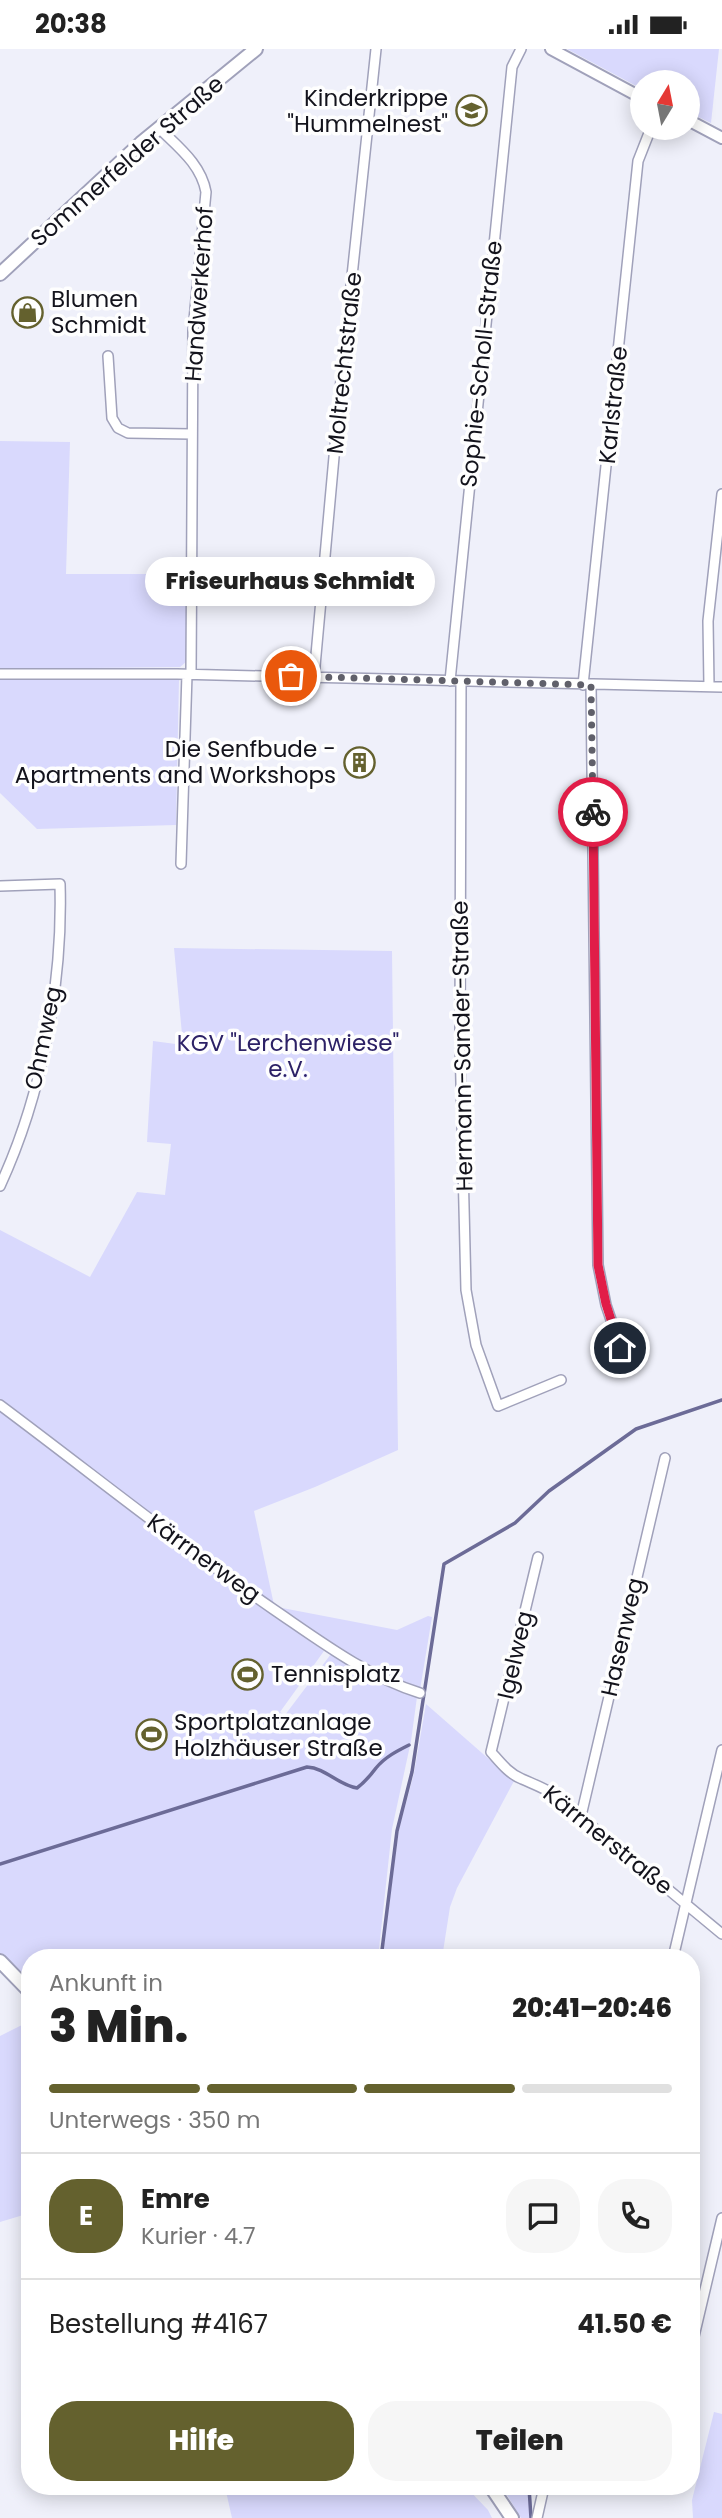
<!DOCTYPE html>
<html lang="de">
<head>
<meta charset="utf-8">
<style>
	:root { --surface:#fff; --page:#f6f6f6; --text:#222; --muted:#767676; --line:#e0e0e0; --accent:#64612e }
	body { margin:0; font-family:Poppins,sans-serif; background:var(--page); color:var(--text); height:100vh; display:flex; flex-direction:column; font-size:26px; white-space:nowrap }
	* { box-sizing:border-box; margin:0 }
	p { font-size:23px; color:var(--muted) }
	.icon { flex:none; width:38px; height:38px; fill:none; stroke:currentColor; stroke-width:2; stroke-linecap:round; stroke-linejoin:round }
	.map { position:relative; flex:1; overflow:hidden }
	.sheet { position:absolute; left:21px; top:1900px; width:679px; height:546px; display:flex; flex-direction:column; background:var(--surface); border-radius:28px; box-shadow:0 4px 18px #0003 }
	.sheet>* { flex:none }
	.needle { width:46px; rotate:10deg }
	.buttons { position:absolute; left:630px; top:21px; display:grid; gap:14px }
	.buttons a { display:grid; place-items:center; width:70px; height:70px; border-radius:50%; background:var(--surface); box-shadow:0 4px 18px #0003; font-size:35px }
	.pin { position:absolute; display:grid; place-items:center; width:60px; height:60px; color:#fff; margin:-30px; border:4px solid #fff; border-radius:50%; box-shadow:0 2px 7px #0007 }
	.courier { position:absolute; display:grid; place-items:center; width:70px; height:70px; margin:-35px; border:5px solid #e11d48; border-radius:50%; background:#fff; color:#222; box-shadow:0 2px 9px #0007 }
	.bubble { position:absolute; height:49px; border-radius:24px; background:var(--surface); box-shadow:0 4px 18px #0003; font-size:23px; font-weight:800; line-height:49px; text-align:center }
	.summary em { font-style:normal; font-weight:800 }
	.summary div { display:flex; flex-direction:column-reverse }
	.summary { display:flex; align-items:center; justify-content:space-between; height:119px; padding:0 28px }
	h1 { font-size:46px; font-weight:800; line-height:52px }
	.bar { display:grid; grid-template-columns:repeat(4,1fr); gap:10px 7px; align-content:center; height:84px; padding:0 28px }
	.bar i { height:9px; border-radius:5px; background:var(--line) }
	.bar .active { background:var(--accent) }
	.bar p { grid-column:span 4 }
	.line { display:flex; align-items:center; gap:18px; padding:0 28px; border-top:2px solid var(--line) }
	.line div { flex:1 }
	.round { display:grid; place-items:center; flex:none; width:74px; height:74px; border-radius:28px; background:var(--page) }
	.primary-button { display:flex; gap:14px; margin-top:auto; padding:14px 28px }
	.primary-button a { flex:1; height:80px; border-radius:28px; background:var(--accent); color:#fff; font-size:28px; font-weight:800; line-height:80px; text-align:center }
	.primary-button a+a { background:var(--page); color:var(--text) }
	.status { display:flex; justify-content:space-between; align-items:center; height:49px; padding:0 35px; background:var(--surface); direction:ltr }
	.status svg { height:19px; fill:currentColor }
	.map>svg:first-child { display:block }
	.green { fill:#d9d9fd }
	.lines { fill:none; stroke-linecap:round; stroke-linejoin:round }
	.stream { stroke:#6c6b97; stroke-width:3.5 }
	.minor-casing { stroke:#a0a1ba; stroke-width:12 }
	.tertiary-casing { stroke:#a0a1ba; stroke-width:14 }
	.secondary-casing { stroke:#a0a1ba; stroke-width:16 }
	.minor { stroke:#fff; stroke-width:9 }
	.tertiary { stroke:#fff; stroke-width:10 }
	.secondary { stroke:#fff; stroke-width:12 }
	.done { stroke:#60606a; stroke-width:7; stroke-dasharray:0 12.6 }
	.route { stroke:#e11d48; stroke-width:9 }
	.labels { text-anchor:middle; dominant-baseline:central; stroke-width:7; stroke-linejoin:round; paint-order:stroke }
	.poi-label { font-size:23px; fill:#13131c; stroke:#fefefe; text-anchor:start }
	.street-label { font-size:23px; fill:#13131c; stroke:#fefefe }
	.park-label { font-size:23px; fill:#2c2166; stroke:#fefefe }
</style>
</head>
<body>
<div class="status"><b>20:38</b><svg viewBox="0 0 49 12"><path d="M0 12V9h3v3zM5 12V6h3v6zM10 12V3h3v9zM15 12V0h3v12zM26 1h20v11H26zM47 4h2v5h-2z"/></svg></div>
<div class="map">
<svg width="722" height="2469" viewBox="0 0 722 2469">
	<rect width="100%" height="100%" fill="#eff0fa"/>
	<path class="green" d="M567,0h152l-8,74 -23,-11v-30h-46v7z
		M0,392l70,1 -4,132h119l2,84 -1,4 -6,5 -180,2z
		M0,629l179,1 -3,146 -139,4 -37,-36z
		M174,899l218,3 6,499 -83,37 -61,24 20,94 -79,-54 -76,-59 -4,7 77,59 132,93 -44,61 5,3 46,-61 69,38 17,5 -6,44 -19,88 -14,129h-348v24l-30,-29v-723l90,47 47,-85 28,3 6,-51 -24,-2 6,-101 30,4z
		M277,1558l120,23 31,-14 4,1 -12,73c-52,-17 -97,-53 -143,-83z
		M426,1655l88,77 -57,107 -7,19 -8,51h-60l17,-129 15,-56z
		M30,1972v192l-30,9v-186z
		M714,2363l8,2v104h-29l-1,-18z
		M225,2438h241l22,23 4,8h-260z
		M502,2438h26l2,31h-9z"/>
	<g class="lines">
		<path class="stream" d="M0,1815l307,-97c19,1 31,18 50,21 8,-6 13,-12 19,-20 9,-11 21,-17 33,-23
			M381,1909l16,-127 15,-59 32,-208 71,-41 34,-32 87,-62 86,-29
			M529,2438l2,31"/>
		<defs>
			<path id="minor" d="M159,79c19,19 42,36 47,64l-13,139 -2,343
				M108,307l4,62 6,10 10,5 63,1
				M0,625h177l545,13
				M314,628l27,-297 35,-331
				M450,632l62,-614 9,-18
				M461,632l-1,360 6,249 10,55 22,61 63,-26
				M583,636l55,-524 13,-33
				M591,636l7,580 8,40 17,50
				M709,637l-1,-65 14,-127
				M181,815l6,-190
				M0,837l60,-2c3,100 -18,211 -60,302
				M0,1356c91,68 179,139 273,204 47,32 93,67 147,84
				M538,1508l-47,195c9,10 18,22 31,27 11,5 20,8 31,15l169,140
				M581,1767l84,-358
				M673,1909l49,-208
				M691,2300l31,-131
				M537,2469l7,-31"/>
			<path id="tertiary" d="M551,0l91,49
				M688,71l34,18"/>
			<path id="secondary" d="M0,225l141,-131 115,-94
				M0,1912l30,31
				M491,2438l21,31"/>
		</defs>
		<use href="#minor" class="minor-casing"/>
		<use href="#tertiary" class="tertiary-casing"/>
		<use href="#secondary" class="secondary-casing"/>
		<use href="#minor" class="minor"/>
		<use href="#tertiary" class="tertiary"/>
		<use href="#secondary" class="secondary"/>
	</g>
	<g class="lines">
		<path class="done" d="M291,627l300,9 2,127"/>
		<path class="route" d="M593,763l5,453 8,39 14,44"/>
	</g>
	<defs>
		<symbol id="school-ring" viewBox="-11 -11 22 22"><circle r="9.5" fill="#fefefe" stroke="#64612e" stroke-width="1.5"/><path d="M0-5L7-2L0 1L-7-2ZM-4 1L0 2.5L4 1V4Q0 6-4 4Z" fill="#64612e"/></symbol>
		<symbol id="shop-ring" viewBox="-11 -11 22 22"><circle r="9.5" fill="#fefefe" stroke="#64612e" stroke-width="1.5"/><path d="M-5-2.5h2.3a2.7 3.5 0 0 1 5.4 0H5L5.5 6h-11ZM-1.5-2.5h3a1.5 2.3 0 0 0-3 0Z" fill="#64612e"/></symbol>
		<symbol id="building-ring" viewBox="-11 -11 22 22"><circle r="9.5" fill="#fefefe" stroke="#64612e" stroke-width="1.5"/><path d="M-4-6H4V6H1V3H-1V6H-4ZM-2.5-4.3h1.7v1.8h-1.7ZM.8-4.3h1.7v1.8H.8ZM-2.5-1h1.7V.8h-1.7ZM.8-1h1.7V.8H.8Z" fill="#64612e"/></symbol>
		<symbol id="stadium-ring" viewBox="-11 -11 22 22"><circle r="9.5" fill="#fefefe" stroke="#64612e" stroke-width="1.5"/><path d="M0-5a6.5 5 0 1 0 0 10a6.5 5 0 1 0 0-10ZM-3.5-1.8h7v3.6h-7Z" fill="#64612e"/></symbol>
	</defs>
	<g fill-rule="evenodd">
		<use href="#school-ring" x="454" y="44" width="35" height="35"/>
		<use href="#shop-ring" x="10" y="246" width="35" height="35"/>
		<use href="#building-ring" x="342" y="696" width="35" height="35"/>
		<use href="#stadium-ring" x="230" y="1608" width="35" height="35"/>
		<use href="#stadium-ring" x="134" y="1668" width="35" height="35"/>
	</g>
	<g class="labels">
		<g class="poi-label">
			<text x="448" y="49" text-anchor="end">Kinderkrippe<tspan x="448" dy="26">"Hummelnest"</tspan></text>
			<text x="51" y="250">Blumen<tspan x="51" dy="26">Schmidt</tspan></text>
			<text x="336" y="700" text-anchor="end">Die Senfbude -<tspan x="336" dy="26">Apartments and Workshops</tspan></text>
			<text x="271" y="1625">Tennisplatz</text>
			<text x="174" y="1673">Sportplatzanlage<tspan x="174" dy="26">Holzhäuser Straße</tspan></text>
		</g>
		<g class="street-label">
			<text transform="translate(127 112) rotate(-41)">Sommerfelder Straße</text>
			<text transform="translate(199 245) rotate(-86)">Handwerkerhof</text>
			<text transform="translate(344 314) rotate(-84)">Moltrechtstraße</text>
			<text transform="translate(481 315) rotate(-84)">Sophie-Scholl-Straße</text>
			<text transform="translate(613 356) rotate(-84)">Karlstraße</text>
			<text transform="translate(43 989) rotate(-78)">Ohmweg</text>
			<text transform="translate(462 997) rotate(-91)">Hermann-Sander-Straße</text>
			<text transform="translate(204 1509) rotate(36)">Kärrnerweg</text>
			<text transform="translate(622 1588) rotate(-77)">Hasenweg</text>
			<text transform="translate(515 1606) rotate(-77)">Igelweg</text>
			<text transform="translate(608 1791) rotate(39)">Kärrnerstraße</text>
		</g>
		<g class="park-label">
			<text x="288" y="994">KGV "Lerchenwiese"<tspan x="288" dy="26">e.V.</tspan></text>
		</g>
	</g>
</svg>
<div class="buttons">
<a><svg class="needle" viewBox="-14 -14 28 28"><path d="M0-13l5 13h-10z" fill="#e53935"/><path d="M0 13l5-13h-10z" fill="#767676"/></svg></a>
</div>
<div class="pin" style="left:291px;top:627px;background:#ea580c"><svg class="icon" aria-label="bag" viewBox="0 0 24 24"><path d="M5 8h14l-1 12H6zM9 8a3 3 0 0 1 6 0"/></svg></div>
<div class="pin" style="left:620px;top:1299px;background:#1f2937"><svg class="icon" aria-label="home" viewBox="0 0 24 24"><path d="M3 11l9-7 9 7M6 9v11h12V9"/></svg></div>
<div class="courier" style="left:593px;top:763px"><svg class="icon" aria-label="bike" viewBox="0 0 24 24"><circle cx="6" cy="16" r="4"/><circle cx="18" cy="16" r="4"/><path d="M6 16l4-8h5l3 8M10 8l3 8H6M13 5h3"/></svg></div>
<div class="bubble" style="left:145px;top:508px;width:290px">Friseurhaus Schmidt</div>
<section class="sheet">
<div class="summary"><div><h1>3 Min.</h1><p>Ankunft in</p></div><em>20:41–20:46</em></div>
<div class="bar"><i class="active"></i><i class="active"></i><i class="active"></i><i></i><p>Unterwegs · 350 m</p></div>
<div class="line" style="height:126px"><b class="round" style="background:var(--accent);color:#fff">E</b><div><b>Emre</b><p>Kurier · 4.7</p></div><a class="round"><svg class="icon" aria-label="chat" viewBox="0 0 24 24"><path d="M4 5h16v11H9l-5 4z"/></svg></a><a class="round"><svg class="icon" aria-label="phone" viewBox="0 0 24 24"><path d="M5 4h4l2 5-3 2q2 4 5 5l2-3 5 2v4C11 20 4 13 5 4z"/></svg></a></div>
<div class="line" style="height:91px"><div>Bestellung #4167</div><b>41.50 €</b></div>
<div class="primary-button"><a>Hilfe</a><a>Teilen</a></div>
</section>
</div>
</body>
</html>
